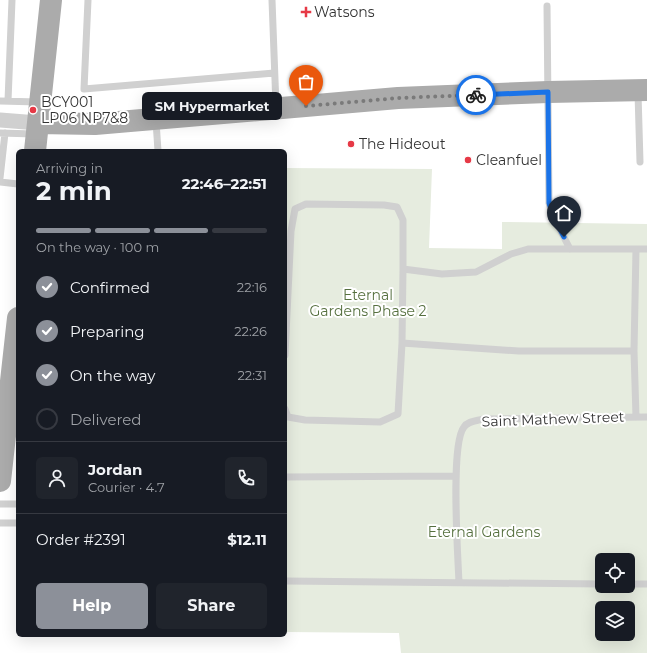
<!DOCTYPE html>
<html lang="en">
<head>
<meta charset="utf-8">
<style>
	:root { --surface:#171b24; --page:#20242c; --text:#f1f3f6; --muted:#9ea1a6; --line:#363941; --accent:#8c9099 }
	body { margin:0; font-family:Montserrat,sans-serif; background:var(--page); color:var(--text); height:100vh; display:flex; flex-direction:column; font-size:15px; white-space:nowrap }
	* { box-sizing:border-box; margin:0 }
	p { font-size:13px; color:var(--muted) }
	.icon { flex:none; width:22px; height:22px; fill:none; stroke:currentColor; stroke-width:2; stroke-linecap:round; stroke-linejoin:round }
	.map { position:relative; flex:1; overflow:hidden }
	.panel { position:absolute; left:16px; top:149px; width:271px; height:488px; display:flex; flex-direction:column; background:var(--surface); border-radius:6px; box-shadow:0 4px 16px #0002 }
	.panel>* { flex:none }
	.fabs { position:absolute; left:595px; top:553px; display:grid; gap:8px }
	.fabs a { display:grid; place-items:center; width:40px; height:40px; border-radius:6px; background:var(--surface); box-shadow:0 4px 16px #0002; font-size:20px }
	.pin { position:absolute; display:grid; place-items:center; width:34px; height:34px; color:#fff; margin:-41px -17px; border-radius:50% 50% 50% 0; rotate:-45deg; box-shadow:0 0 4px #0007 }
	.pin .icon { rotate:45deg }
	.courier { position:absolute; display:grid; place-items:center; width:40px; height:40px; margin:-20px; border:3px solid #1a73e8; border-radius:50%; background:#fff; color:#222; box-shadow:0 1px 5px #0007 }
	.bubble { position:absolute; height:28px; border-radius:6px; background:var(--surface); box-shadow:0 4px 16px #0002; font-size:13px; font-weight:700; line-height:28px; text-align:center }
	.head em { font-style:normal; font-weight:700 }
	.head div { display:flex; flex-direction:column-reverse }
	.head { display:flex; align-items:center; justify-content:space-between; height:68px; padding:0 20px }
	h1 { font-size:26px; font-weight:700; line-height:30px }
	.bar { display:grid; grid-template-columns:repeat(4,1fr); gap:6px 4px; align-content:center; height:48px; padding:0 20px }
	.bar i { height:5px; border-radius:3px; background:var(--line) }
	.bar .selected { background:var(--accent) }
	.bar p { grid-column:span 4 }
	.line { display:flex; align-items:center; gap:10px; padding:0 20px; border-top:1px solid var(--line) }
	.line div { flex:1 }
	.round { display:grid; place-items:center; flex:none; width:42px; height:42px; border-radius:6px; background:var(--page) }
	ol { padding:0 20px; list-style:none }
	li { display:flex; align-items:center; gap:12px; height:44px }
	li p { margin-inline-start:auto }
	li .icon { padding:4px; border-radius:50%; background:var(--accent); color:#fff; stroke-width:4 }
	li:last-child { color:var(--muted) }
	li i { width:22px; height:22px; border:2px solid var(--line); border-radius:50% }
	.action { display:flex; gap:8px; margin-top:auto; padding:8px 20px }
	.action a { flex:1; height:46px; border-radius:6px; background:var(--accent); color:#fff; font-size:16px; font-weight:700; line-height:46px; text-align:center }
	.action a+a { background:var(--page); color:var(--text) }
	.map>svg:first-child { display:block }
	.green { fill:#e6ecdf; fill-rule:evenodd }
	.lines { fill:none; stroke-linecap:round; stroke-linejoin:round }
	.service { stroke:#d0d0d0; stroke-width:7 }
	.minor { stroke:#d0d0d0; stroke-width:15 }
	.primary { stroke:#ababab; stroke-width:22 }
	.done { stroke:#7a7a7a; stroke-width:4; stroke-dasharray:0 7.2 }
	.route { stroke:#1a73e8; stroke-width:5 }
	.poi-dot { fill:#e63946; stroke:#fff; stroke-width:1.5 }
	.labels { text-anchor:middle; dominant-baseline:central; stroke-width:4; stroke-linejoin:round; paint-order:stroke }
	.poi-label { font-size:14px; fill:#333; stroke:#fff; text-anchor:start }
	.park-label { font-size:14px; fill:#56703f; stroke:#fff }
	.street-label { font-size:14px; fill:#333; stroke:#fff }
</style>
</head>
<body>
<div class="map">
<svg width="647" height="653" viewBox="0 0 647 653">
	<rect width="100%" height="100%" fill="#fff"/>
	<path class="green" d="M285,168l147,1 -3,79 73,1v-27l145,2v429h-246l-2,-20 -114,-1zM602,560h26v26h-26zM602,608h26v26h-26z"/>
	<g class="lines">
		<path class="service" d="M88,0l-4,89 190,-16
			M272,0l4,106
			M547,6l2,197 4,13 17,33
			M638,93l2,69
			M0,101l38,1
			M8,101l4,-101
			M156,121l2,30
			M0,133l34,1
			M0,178l5,-45
			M0,182l18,2
			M634,351h-115l-117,-8 1,-74 39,5 34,-2 35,-18 17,-5h119
			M285,355l6,-124 4,-22 11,-5 78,1 13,2 6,13v49
			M285,409l3,8 17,3 75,2 18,-8 4,-71
			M636,417l-2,-66 2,-102
			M285,477l170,-1
			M0,504h18
			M0,523h18
			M285,581l317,3
			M459,583c-1,-27 -9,-139 5,-156 4,-6 12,-6 19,-8l164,-2
			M628,584h19"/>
		<path class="minor" d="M0,120l38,3"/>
		<path class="primary" d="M38,123l57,1 303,-26 150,-6 99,-2
			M35,151l16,-151
			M0,481l18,-163"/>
	</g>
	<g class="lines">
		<path class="done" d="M306,106l92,-8 78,-3"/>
		<path class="route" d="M476,95l72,-3 1,111 4,13 11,21"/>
	</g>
	<g class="poi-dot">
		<path d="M304 6h4v4h4v4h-4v4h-4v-4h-4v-4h4z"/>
		<circle cx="33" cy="110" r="4"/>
		<circle cx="351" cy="144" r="4"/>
		<circle cx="468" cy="160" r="4"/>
	</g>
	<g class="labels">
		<g class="poi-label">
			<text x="314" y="12">Watsons</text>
			<text x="41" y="102">BCY001<tspan x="41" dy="16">LP06 NP7&amp;8</tspan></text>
			<text x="359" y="144">The Hideout</text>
			<text x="476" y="160">Cleanfuel</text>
		</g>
		<g class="park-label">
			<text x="368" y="295">Eternal<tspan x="368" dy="16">Gardens Phase 2</tspan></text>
			<text x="484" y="532">Eternal Gardens</text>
		</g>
		<g class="street-label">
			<text transform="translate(553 419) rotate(-2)">Saint Mathew Street</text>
		</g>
	</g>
</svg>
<div class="fabs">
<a><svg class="icon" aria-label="locate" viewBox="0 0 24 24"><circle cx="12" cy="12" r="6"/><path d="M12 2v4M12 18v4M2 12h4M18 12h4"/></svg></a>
<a><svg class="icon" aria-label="layers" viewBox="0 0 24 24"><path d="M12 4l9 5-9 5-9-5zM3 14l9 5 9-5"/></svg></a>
</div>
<div class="pin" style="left:306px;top:106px;background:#ea580c"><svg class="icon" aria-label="bag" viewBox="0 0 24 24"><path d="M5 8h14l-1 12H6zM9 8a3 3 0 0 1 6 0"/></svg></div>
<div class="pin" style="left:564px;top:237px;background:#1f2937"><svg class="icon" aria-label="home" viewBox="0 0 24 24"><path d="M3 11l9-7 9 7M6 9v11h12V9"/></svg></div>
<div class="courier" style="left:476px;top:95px"><svg class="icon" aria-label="bike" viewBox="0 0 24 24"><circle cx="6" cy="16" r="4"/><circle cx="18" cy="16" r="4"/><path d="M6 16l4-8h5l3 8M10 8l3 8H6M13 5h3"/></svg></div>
<div class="bubble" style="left:142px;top:92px;width:140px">SM Hypermarket</div>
<section class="panel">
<div class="head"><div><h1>2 min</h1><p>Arriving in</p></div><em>22:46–22:51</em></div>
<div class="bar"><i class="selected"></i><i class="selected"></i><i class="selected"></i><i></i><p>On the way · 100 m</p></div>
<ol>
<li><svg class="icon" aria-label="check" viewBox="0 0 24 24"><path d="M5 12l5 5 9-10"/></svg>Confirmed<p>22:16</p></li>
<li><svg class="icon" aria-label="check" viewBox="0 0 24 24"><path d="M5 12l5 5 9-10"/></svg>Preparing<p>22:26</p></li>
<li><svg class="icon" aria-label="check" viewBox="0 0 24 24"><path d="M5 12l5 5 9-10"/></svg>On the way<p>22:31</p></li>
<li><i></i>Delivered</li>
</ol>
<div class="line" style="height:72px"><a class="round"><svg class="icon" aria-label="person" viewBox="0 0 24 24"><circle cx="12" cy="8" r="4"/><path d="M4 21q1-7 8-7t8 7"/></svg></a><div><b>Jordan</b><p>Courier · 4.7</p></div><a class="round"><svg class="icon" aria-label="phone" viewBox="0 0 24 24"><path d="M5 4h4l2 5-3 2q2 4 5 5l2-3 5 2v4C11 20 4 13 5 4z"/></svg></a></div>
<div class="line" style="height:52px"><div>Order #2391</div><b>$12.11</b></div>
<div class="action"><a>Help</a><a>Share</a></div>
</section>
</div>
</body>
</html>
